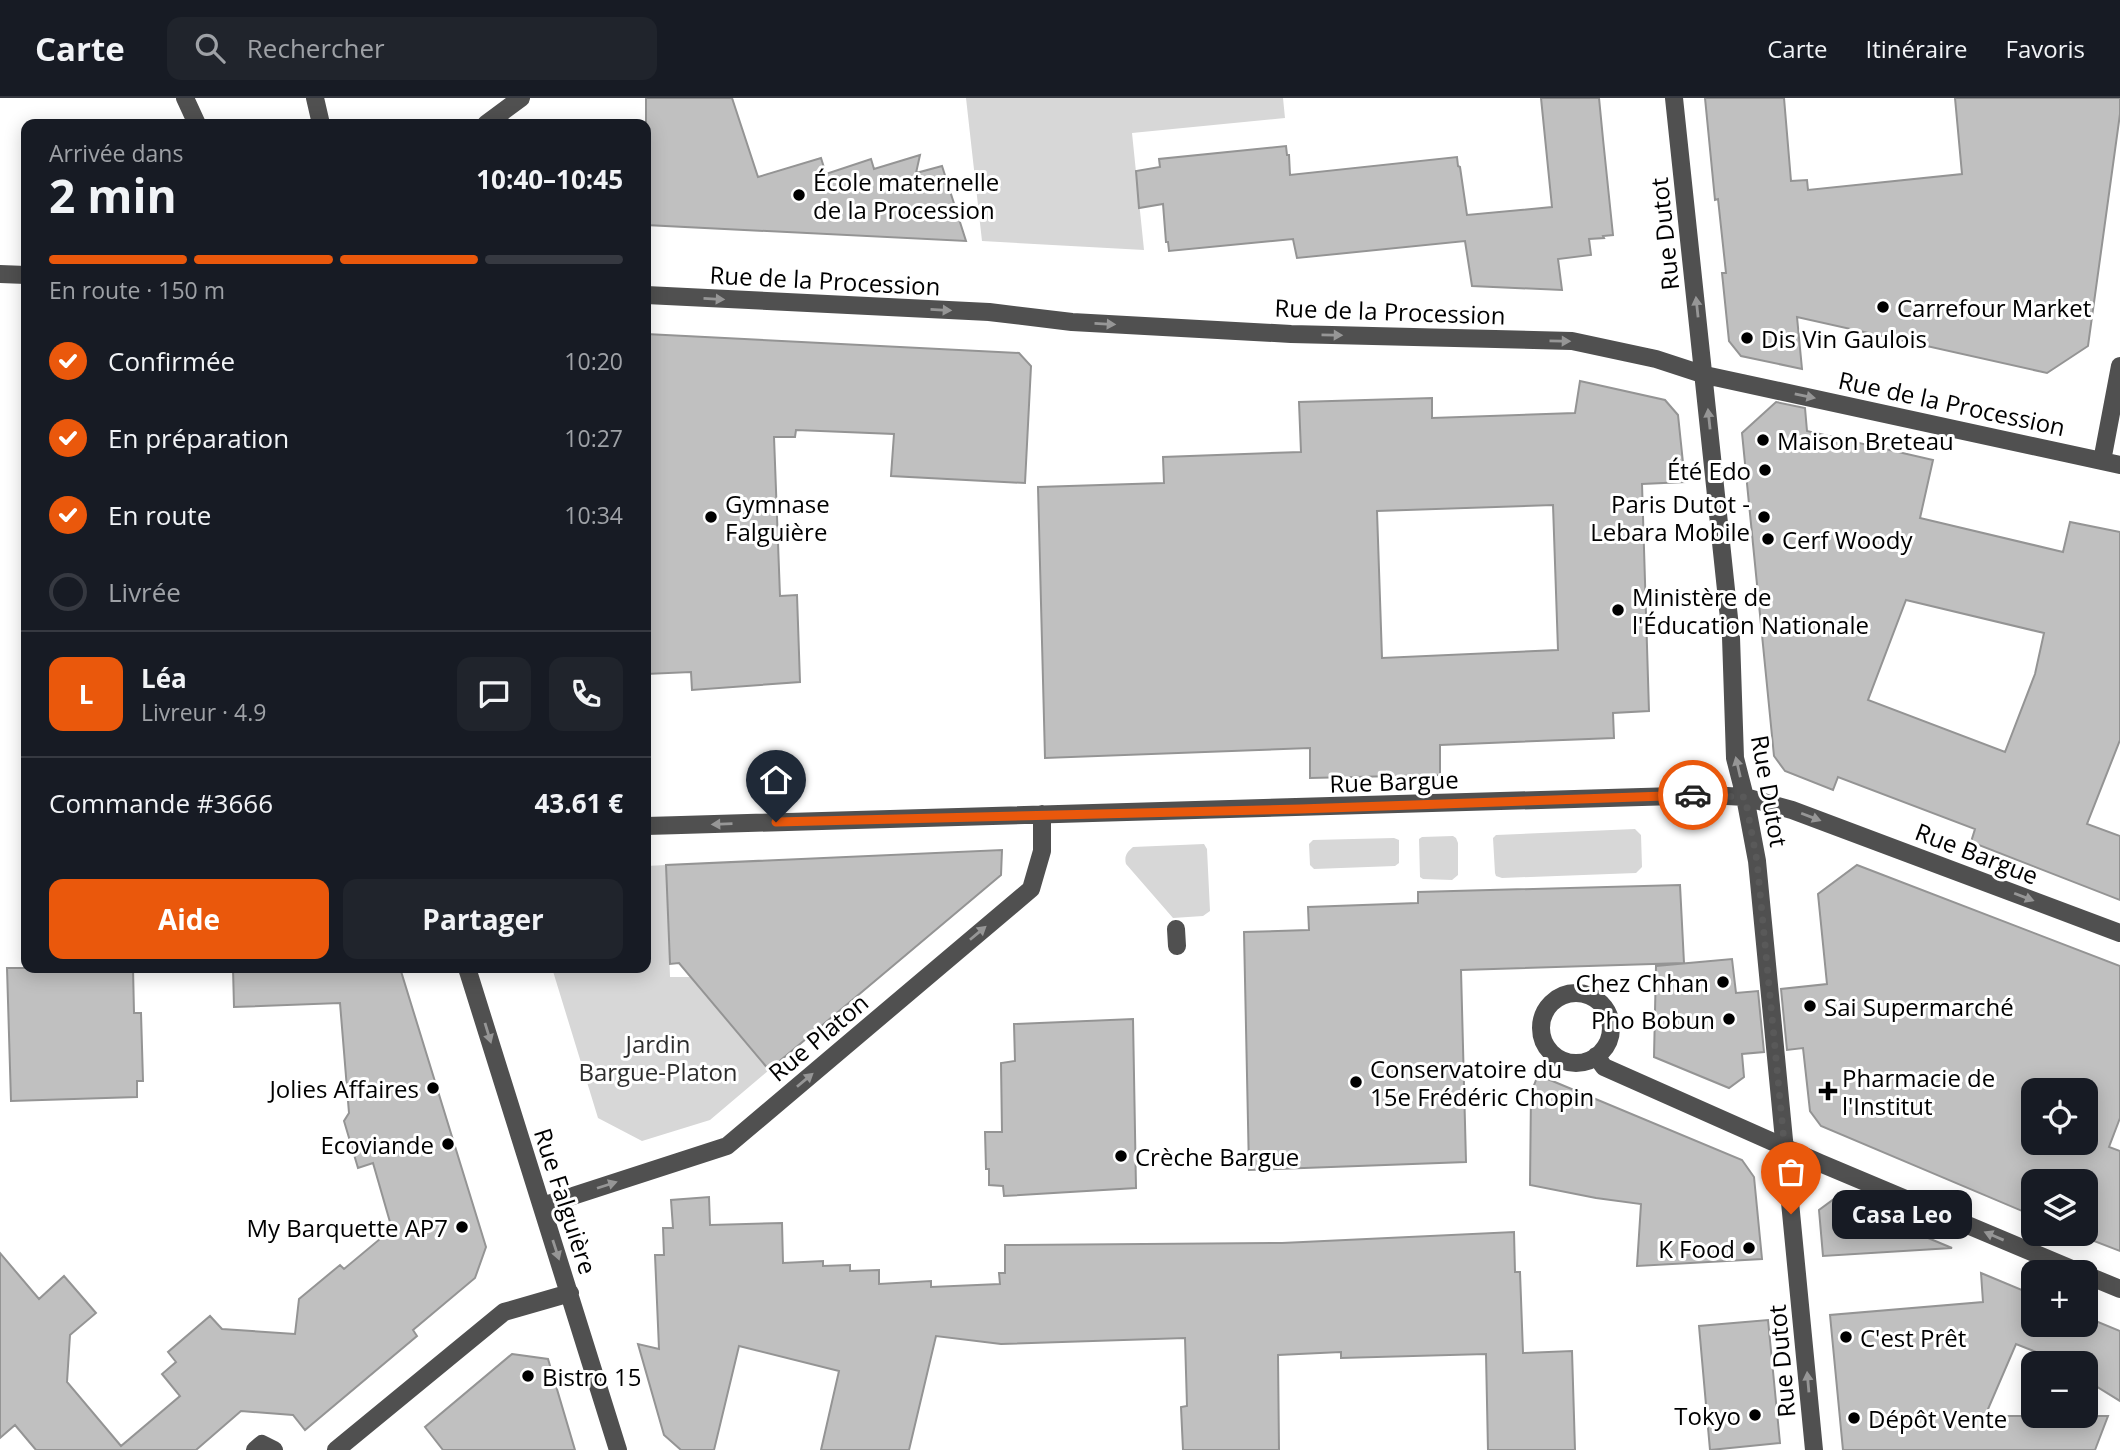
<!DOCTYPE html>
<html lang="fr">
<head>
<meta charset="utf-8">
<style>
	:root { --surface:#171b24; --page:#20242c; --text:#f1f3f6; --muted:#9ea1a6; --line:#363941; --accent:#ea580c }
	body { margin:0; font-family:"Open Sans",sans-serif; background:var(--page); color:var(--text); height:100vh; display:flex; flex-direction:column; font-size:26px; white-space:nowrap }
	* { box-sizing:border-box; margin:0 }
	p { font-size:23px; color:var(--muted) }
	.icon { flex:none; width:38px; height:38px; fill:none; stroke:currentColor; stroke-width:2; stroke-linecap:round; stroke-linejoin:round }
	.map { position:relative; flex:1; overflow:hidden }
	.sheet { position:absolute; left:21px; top:21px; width:630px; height:854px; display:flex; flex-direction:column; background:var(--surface); border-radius:14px; box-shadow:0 4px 18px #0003 }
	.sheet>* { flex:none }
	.buttons { position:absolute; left:2021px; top:980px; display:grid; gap:14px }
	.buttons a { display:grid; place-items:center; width:77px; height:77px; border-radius:14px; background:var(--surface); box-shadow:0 4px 18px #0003; font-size:35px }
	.pin { position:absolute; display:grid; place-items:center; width:60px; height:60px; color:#fff; margin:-72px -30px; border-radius:50% 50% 50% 0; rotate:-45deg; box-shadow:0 0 7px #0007 }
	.pin .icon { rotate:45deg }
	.courier { position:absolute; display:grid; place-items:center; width:70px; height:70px; margin:-35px; border:5px solid #ea580c; border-radius:50%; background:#fff; color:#222; box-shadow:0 2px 9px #0007 }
	.bubble { position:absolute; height:49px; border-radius:14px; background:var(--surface); box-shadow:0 4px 18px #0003; font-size:23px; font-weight:700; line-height:49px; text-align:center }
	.head em { font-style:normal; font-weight:700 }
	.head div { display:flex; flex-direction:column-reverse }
	.head { display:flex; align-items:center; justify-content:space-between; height:119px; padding:0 28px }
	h1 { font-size:46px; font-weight:700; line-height:52px }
	.bar { display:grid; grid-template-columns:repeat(4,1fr); gap:10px 7px; align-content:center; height:84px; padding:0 28px }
	.bar i { height:9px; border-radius:5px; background:var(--line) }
	.bar .on { background:var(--accent) }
	.bar p { grid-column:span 4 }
	.line { display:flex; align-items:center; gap:18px; padding:0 28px; border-top:2px solid var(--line) }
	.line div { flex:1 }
	.round { display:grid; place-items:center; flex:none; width:74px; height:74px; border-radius:14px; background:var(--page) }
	ol { padding:0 28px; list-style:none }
	li { display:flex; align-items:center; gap:21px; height:77px }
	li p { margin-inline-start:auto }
	li .icon { padding:7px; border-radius:50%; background:var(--accent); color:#fff; stroke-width:4 }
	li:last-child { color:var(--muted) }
	li i { width:38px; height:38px; border:4px solid var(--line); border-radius:50% }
	.button { display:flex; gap:14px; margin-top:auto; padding:14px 28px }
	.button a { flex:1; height:80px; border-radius:14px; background:var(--accent); color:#fff; font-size:28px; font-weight:700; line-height:80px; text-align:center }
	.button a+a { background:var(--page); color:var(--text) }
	header { display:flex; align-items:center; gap:42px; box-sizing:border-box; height:98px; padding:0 35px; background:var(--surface); border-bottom:2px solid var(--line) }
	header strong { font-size:33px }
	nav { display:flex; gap:38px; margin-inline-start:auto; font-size:24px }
	.search { width:490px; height:63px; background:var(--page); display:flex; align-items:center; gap:18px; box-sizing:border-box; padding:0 24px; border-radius:14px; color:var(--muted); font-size:26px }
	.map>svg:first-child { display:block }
	.green { fill:#d7d7d7 }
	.building { fill:#c0c0c0; stroke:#949494; stroke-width:2; fill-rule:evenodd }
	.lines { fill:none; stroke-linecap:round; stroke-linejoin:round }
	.minor { stroke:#505050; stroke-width:18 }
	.oneway { fill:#969696 }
	.done { stroke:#595959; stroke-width:7; stroke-dasharray:0 12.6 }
	.route { stroke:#ea580c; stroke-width:9 }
	.poi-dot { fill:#000; stroke:#fff; stroke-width:2.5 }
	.labels { text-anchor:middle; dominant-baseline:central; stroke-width:6; stroke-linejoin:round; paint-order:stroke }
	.poi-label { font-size:24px; fill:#000; stroke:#fff; text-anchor:start }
	.street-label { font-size:24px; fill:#000; stroke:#fff }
	.park-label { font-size:24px; fill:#2e2e2e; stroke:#fff }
</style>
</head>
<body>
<header>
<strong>Carte</strong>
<div class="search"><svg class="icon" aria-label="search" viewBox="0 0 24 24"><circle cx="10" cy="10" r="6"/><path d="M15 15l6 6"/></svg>Rechercher</div>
<nav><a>Carte</a><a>Itinéraire</a><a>Favoris</a></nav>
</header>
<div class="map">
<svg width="2120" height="1352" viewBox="0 0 2120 1352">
	<rect width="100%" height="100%" fill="#fff"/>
	<path class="green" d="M966,0h317l2,20 -153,15 12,117 -162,-9z
		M1635,731l6,6 1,32 -6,6 -134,5 -6,-2 -1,-3 -2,-35 3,-3z
		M1453,738l3,2 2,5v32l-6,5 -29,-1 -3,-2 -1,-38 3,-2z
		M1394,740l5,2v23l-4,3 -81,3 -4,-4 -1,-21 4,-4z
		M1204,746l3,5 3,62 -7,5 -30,2 -47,-54c-2,-8 1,-12 7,-17z
		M666,767l4,112h20l79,93 -59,50 -68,21 -44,-23 -46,-150h94v-102z"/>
	<path class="building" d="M646,0h86l26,79 63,-19 5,16 45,-15 3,10 46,-14 -4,18 26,-7 24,75 -320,-16z
		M1541,0h58l4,41 10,96 -10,1 1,2 -15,1 2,16 -33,4 4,31 -90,-4 -7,-45 -168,17 -4,-19 -124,12 -1,-9h-2l-3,-38 -24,4 -3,-37 24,-4 -1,-8 127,-13 1,9h2l1,20 167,-18 1,9 2,1 7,48 85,-8z
		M1705,0h79l7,83 16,-1 1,10 154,-16 -7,-76h165v16l-32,232 -41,27 -250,-56 5,52 -61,-13 -12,-15 -7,-68h4l-8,-74 -3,1z
		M646,236l373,19 12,13 -6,117 -134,-7 3,-42 -98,-4 -1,7h-21l6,159 17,-1 3,87 -108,8 -1,-18 -45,2z
		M1580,283l85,19 13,15 7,67 -43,2 7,227 -36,2 1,25 -174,7v30l-130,3v-30l-265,10 -7,-271 126,-4 -1,-26 138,-5 -2,-50 133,-4v20l143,-5zM1553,407l5,145 -176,8 -5,-147z
		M1776,304l29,6 2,23 126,29 -13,58 143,34 7,-30 50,10v208l-33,84 33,12v64l-149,-58 4,-13 -137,-52 -5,13 -48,-19 -11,-15 -32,-323zM1906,502l138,33 -9,41 -30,78 -137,-52z
		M1002,752l-1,25 -232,195 -90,-107 -9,1 -4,-99z
		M1857,767l263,101v152l-11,29 11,4v100l-44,-17h10v-53h-52v35l-213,-90 -11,-15 -7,-63 -16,2 -6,-61 46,-5 -9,-90zM2034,992h52v53h-52z
		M1680,787l4,78 -223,7 5,192 -217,8 -5,-238 65,-2 -1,-23 110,-4v-11z
		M1732,861l4,34 22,-2 6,61 -22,2 2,23 -15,11 -75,-31 2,-91z
		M7,870h126l1,45h7l2,68h-6v16l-126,4z
		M233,870h167l86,279 -11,31 -62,52 4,6 -112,94 -12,-15 -52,-4 -45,39h-160l-21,-25 -15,13v-185l39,46 25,-23 32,37 -26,22 -3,47 54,64 59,-50 -18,-22 14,-12 -8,-10 42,-36 12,13 73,5 4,-35 41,-34 4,4 48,-40 -19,-66 -15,5 -14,-47 5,-8 -9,-110 -106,4z
		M1133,921l3,169 -132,8 -1,-10 -14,-1v-16h-3l-1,-37h17l-1,-69 14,-2 -1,-37z
		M1538,977l204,85 12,17 8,82 -125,7 4,-62 -45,-6 -66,-13 1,-92z
		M709,1099l1,28 72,-2 1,40 40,-2v5l27,-1v6l29,-1v14l52,-3v6l69,-3 -1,-11h6v-28l277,-2 232,-11 1,40h5l3,81 49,-2 3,99h-87l-2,-96 -145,4v-6l-63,3 1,95h-96l-2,-43 6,-1 -2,-68 -184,6 -65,-8 -27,114h-88l18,-79 -100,-25 -25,104h-33l-17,-15 -26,-91 21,5 -4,-94h9l-1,-27h10l-2,-28z
		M1834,1101l39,16 79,33 -129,8 -4,-46z
		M1981,1175l53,22v30h52v-8l34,14v70l-34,-21v-17h-28l-12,-7 -30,-12 -31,72h123l-13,34h-252l-13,-135 153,-13z
		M1768,1222l12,123 -70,7 -11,-124z
		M512,1256l36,5 27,91h-132l-18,-23z"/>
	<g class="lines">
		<path class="minor" d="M185,0l12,26
			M315,0l6,26
			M1674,0l57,539 4,121 10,39 12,64 57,589
			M486,26l35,-26
			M0,176l26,1
			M646,197l343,17 83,10 219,12 281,7 84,18 49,16 415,90
			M2102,363l18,-95
			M646,728c354,-10 708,-19 1063,-31l36,2 47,13 328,123
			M1176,831l1,17
			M467,870l151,482
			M1541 930a35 35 0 1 1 70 0a35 35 0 1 1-70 0Z
			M1596,958l8,11 216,96 259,109
			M542,1108l185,-60 304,-257 11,-38v-37
			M2086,1177l34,14
			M255,1352l7,-6 12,6
			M336,1352l168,-138 66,-19"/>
	</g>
	<defs><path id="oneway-solid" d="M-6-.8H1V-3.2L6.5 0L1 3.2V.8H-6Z" transform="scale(1.75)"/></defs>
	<g class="oneway">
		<use href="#oneway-solid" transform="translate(714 201) rotate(3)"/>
		<use href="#oneway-solid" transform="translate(1697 209) rotate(-96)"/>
		<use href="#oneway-solid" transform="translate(941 212) rotate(3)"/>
		<use href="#oneway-solid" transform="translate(1105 226) rotate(3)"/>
		<use href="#oneway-solid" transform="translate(1332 237) rotate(1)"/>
		<use href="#oneway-solid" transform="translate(1560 243) rotate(1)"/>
		<use href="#oneway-solid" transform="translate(1805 298) rotate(12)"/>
		<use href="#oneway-solid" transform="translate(1709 321) rotate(-96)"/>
		<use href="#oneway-solid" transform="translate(1738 669) rotate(-103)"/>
		<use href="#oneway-solid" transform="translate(1811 719) rotate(21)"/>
		<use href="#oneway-solid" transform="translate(722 726) rotate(178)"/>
		<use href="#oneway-solid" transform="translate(2024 799) rotate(21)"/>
		<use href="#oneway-solid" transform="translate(978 835) rotate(-40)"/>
		<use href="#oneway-solid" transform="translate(488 935) rotate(73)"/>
		<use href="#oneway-solid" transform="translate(805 982) rotate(-40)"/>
		<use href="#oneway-solid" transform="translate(607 1087) rotate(-18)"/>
		<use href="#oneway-solid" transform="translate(1994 1138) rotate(-157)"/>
		<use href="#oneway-solid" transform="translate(556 1152) rotate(72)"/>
		<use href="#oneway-solid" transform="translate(1808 1284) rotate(-95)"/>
	</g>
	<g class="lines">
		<path class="done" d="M1693,697l52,2 12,64 34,353"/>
		<path class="route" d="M776,724l524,-13 393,-14"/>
	</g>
	<g class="poi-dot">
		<circle cx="799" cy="97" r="7"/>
		<circle cx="1883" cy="209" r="7"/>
		<circle cx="1747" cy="240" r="7"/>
		<circle cx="1763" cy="342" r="7"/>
		<circle cx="1765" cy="372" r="7"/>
		<circle cx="711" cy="419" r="7"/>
		<circle cx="1764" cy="419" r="7"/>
		<circle cx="1768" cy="441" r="7"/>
		<circle cx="1618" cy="512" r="7"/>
		<circle cx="1723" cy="884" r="7"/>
		<circle cx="1810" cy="908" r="7"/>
		<circle cx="1729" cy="921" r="7"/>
		<circle cx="1356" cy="984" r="7"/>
		<circle cx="433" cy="990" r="7"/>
		<path d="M1824.5 982.5h7v7h7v7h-7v7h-7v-7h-7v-7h7z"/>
		<circle cx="448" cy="1046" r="7"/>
		<circle cx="1121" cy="1058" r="7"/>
		<circle cx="462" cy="1129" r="7"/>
		<circle cx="1749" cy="1150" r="7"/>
		<circle cx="1846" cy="1239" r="7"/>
		<circle cx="528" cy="1278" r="7"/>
		<circle cx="1755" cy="1317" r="7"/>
		<circle cx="1854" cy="1320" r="7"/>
	</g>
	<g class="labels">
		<g class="poi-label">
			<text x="813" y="83">École maternelle<tspan x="813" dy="28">de la Procession</tspan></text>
			<text x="1897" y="209">Carrefour Market</text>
			<text x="1761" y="240">Dis Vin Gaulois</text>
			<text x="1777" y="342">Maison Breteau</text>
			<text x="1751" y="372" text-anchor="end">Été Edo</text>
			<text x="725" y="405">Gymnase<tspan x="725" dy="28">Falguière</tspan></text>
			<text x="1750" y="405" text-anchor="end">Paris Dutot -<tspan x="1750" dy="28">Lebara Mobile</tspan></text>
			<text x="1782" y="441">Cerf Woody</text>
			<text x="1632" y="498">Ministère de<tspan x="1632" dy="28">l'Éducation Nationale</tspan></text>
			<text x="1709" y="884" text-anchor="end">Chez Chhan</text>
			<text x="1824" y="908">Sai Supermarché</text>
			<text x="1715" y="921" text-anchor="end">Pho Bobun</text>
			<text x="1370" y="970">Conservatoire du<tspan x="1370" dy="28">15e Frédéric Chopin</tspan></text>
			<text x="1842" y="979">Pharmacie de<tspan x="1842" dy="28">l'Institut</tspan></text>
			<text x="419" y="990" text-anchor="end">Jolies Affaires</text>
			<text x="434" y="1046" text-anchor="end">Ecoviande</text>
			<text x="1135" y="1058">Crèche Bargue</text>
			<text x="448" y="1129" text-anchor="end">My Barquette AP7</text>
			<text x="1735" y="1150" text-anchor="end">K Food</text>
			<text x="1860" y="1239">C'est Prêt</text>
			<text x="542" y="1278">Bistro 15</text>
			<text x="1741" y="1317" text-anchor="end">Tokyo</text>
			<text x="1868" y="1320">Dépôt Vente</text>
		</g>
		<g class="street-label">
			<text transform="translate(1664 136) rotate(-96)">Rue Dutot</text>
			<text transform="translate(825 182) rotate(3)">Rue de la Procession</text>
			<text transform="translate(1390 213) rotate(2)">Rue de la Procession</text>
			<text transform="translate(1952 305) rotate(12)">Rue de la Procession</text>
			<text transform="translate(1394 683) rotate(-2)">Rue Bargue</text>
			<text transform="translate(1770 693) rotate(80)">Rue Dutot</text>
			<text transform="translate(1977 755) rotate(21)">Rue Bargue</text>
			<text transform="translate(818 939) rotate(-40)">Rue Platon</text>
			<text transform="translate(566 1103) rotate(72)">Rue Falguière</text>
			<text transform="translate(1781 1263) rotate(-95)">Rue Dutot</text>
		</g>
		<g class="park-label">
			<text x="658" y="945">Jardin<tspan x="658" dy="28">Bargue-Platon</tspan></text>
		</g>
	</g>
</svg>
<div class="buttons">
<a><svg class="icon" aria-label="locate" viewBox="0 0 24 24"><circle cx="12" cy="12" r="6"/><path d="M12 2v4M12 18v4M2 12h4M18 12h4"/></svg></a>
<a><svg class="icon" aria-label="layers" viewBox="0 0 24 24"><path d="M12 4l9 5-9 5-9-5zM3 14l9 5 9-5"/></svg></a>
<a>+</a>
<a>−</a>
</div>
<div class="pin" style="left:1791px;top:1116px;background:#ea580c"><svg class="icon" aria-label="bag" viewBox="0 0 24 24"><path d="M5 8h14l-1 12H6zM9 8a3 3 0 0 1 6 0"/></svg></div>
<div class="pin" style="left:776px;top:724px;background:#1f2937"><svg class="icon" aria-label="home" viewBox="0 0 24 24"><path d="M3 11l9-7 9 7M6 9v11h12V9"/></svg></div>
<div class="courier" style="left:1693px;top:697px"><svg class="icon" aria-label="car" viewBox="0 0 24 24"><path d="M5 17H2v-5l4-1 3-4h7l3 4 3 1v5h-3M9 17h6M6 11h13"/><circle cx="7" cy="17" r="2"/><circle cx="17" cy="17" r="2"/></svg></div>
<div class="bubble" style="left:1832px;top:1092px;width:140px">Casa Leo</div>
<section class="sheet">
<div class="head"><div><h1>2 min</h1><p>Arrivée dans</p></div><em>10:40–10:45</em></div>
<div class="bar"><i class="on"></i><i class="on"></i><i class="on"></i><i></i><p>En route · 150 m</p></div>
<ol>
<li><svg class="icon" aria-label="check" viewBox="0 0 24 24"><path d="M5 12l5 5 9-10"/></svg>Confirmée<p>10:20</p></li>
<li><svg class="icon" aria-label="check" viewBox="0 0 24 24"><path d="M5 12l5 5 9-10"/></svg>En préparation<p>10:27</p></li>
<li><svg class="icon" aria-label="check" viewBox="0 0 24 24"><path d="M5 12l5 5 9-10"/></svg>En route<p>10:34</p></li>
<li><i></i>Livrée</li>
</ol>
<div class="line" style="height:126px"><b class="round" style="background:var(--accent);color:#fff">L</b><div><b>Léa</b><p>Livreur · 4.9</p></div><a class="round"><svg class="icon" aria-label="chat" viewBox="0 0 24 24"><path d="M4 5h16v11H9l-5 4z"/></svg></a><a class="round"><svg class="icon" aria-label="phone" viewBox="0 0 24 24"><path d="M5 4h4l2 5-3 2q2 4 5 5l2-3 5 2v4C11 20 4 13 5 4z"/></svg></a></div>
<div class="line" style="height:91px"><div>Commande #3666</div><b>43.61 €</b></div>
<div class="button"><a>Aide</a><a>Partager</a></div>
</section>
</div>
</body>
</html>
